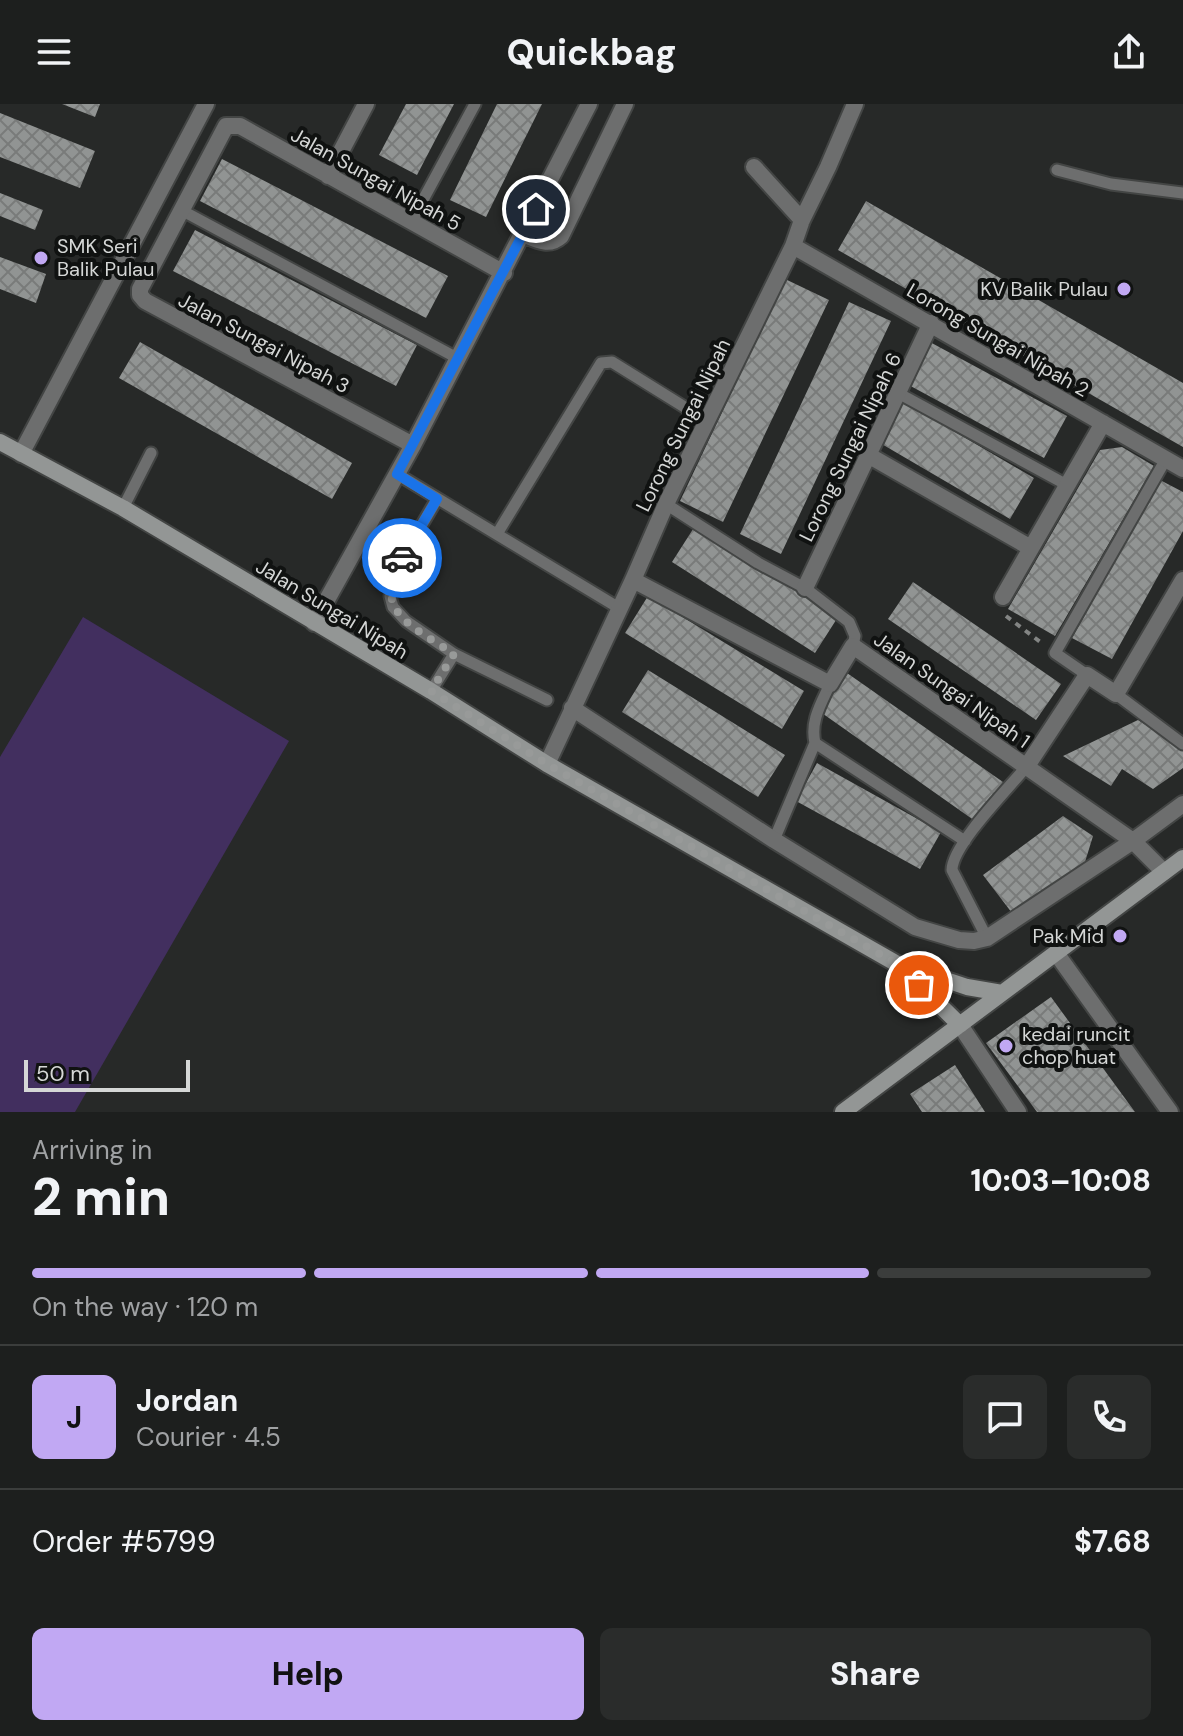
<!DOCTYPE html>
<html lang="en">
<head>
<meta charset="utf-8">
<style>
	:root { --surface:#1d1f1e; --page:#2a2c2b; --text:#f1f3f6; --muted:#a0a2a4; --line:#3b3d3c; --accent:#c1a8f3 }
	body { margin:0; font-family:"DM Sans",sans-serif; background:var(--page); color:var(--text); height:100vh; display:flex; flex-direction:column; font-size:30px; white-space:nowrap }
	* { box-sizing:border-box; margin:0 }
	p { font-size:26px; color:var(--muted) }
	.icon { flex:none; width:44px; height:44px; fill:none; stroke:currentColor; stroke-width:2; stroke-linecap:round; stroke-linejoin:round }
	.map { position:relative; height:1008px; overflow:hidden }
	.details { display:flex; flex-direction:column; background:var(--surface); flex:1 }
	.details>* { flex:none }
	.scale { position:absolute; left:24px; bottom:20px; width:166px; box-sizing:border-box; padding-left:8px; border:4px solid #d5d7d6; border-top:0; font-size:22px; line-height:28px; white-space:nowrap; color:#d5d7d6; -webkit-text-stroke:6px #101211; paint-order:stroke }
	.pin { position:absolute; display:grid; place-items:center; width:68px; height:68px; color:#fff; margin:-34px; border:4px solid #fff; border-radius:50%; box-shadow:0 2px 8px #0007 }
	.courier { position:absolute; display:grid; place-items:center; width:80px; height:80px; margin:-40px; border:6px solid #1a73e8; border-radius:50%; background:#fff; color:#222; box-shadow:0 2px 10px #0007 }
	.summary em { font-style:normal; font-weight:800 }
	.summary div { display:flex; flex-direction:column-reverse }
	.summary { display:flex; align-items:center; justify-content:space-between; height:136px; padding:0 32px }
	h1 { font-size:52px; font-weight:800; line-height:60px }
	.bar { display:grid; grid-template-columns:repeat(4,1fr); gap:12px 8px; align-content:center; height:96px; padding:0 32px }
	.bar i { height:10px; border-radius:6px; background:var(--line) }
	.bar .current { background:var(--accent) }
	.bar p { grid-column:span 4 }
	.line { display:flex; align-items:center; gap:20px; padding:0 32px; border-top:2px solid var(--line) }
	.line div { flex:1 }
	.round { display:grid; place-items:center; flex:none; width:84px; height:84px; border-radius:12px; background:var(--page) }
	.cta { display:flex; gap:16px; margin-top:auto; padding:16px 32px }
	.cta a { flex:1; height:92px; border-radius:12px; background:var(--accent); color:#111; font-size:32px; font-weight:800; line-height:92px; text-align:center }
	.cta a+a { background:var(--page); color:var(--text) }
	header { display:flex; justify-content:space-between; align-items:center; height:104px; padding:0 32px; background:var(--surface); font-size:36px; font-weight:800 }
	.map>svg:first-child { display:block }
	.green { fill:#422f5f }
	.building { fill:url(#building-cross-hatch) }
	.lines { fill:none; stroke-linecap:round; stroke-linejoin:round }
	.lane-casing { stroke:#434544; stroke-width:15 }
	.street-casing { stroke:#434544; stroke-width:20 }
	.secondary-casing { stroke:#434544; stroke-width:20 }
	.path { stroke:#838584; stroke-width:4; stroke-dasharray:6 6; stroke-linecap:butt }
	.lane { stroke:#6d6e6e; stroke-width:11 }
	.street { stroke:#6d6e6e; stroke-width:16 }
	.secondary { stroke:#939695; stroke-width:16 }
	.done { stroke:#989a99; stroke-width:8; stroke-dasharray:0 14.4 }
	.route { stroke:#1a73e8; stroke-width:10 }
	.poi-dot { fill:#c1a8f3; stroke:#101211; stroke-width:3 }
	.labels { text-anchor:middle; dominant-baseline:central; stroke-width:8; stroke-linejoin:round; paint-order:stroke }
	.street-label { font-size:20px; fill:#d5d7d6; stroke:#101211 }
	.poi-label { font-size:20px; fill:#d5d7d6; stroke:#101211; text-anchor:start }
</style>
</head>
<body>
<header><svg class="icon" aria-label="menu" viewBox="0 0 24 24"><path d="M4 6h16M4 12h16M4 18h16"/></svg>Quickbag<svg class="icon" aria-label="share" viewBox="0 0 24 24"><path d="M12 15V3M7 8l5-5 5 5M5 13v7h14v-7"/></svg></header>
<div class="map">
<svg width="1183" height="1008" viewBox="0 0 1183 1008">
	<defs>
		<pattern id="building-cross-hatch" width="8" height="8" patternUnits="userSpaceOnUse" patternTransform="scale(2)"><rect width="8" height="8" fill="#919493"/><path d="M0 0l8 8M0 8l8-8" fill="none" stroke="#797b7a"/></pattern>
	</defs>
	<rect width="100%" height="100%" fill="#272928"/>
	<path class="green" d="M83,513l206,124 -214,371h-75v-355z"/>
	<path class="building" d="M62,0h38l-5,13z
		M406,0h48l-37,71 -38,-20z
		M497,0h45l-56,113 -36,-17z
		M0,9l95,38 -15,37 -80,-31z
		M222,55l226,117 -22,42 -226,-117z
		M0,89l43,17 -8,20 -35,-14z
		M866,97l317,182v64l-345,-197z
		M195,126l222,115 -21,41 -223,-115z
		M0,153l46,17 -10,29 -36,-14z
		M785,175l44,21 -106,222 -43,-21z
		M849,198l42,19 -110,233 -41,-20z
		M928,237l139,75 -23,42 -139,-75z
		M140,238l212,121 -20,36 -213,-121z
		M904,298l130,76 -24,41 -130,-76z
		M1122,343l32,19 -99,170 -47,-27 92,-159z
		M1160,376l23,12v39l-71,128 -40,-21z
		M695,422l143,91 -23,36 -143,-91z
		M913,478l148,102 -25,36 -148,-101z
		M648,492l156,95 -22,38 -157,-96z
		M648,566l137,85 -27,42 -136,-85z
		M847,569l156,109 -28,39 -156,-110z
		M1138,616l45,28v20l-30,21 -31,-20 -11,17 -48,-30z
		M817,659l124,69 -21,37 -124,-68z
		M1063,712l30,20 -8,26 -73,51 -29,-38z
		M1051,893l84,115h-98l-51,-69z
		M955,961l30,47h-63l-12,-18z"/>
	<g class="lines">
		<defs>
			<path id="lane" d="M1057,66l54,14 72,9
				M181,106l278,149
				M411,118l64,-118
				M898,289l169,92
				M397,370l222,134
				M437,395l-44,75 -3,22 3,11 13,14 48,33 93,46
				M666,400l92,59 47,25 44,34 6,14 -2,10
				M123,404l28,-55
				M497,430l104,-171 11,-1 95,59
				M1087,571l-32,-22 111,-194
				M431,587l23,-37
				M1116,590l67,50
				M815,639l150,98
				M774,736l41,-97c-5,-22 6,-39 15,-59
				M987,834l-35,-68c0,-25 57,-82 75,-104"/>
			<path id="street" d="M754,63l48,53
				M328,72l38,-72
				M523,130c14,6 26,13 38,2l64,-132
				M793,142l390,223
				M413,341l-268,-144 -5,-6v-6l86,-163h14l264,147
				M21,350l185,-350
				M868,351l163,93
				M633,476l197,104 23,-38 280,195 31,31
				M805,484l126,-265
				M1003,493l100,-174
				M314,519l99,-178 176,-341
				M572,604l202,132 141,87 44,13 15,1 13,-3 146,-97 50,-37
				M547,660l86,-184 33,-76 127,-258 9,-26 26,-53 27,-63
				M1027,662l60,-91 29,19 67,-114
				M1056,849l114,159
				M960,921l58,87"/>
			<path id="secondary" d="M0,338l123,66 308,183 116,73 352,201 61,60
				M904,862l63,21 35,6
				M843,1008l340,-254"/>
		</defs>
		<use href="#lane" class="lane-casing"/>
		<use href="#street" class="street-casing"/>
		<use href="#secondary" class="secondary-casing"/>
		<path class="path" d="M1006,512l37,28"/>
		<use href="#lane" class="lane"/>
		<use href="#street" class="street"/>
		<use href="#secondary" class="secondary"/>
	</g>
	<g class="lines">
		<path class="done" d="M402,454c-32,54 12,69 52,96l-23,37 116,73 352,201 20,20"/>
		<path class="route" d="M402,454l35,-59 -40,-25 139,-265"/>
	</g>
	<g class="poi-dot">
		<circle cx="41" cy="154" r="8"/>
		<circle cx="1124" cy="185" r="8"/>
		<circle cx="1120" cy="832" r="8"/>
		<circle cx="1006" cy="942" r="8"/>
	</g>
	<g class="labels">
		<g class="street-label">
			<text transform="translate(376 75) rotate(29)">Jalan Sungai Nipah 5</text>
			<text transform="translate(998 236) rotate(30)">Lorong Sungai Nipah 2</text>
			<text transform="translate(264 239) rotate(28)">Jalan Sungai Nipah 3</text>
			<text transform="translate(683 321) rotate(-64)">Lorong Sungai Nipah</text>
			<text transform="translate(850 343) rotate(-64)">Lorong Sungai Nipah 6</text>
			<text transform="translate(332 505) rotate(31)">Jalan Sungai Nipah</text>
			<text transform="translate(952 586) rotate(35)">Jalan Sungai Nipah 1</text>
		</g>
		<g class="poi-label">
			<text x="57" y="142">SMK Seri<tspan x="57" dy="23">Balik Pulau</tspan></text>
			<text x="1108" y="185" text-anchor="end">KV Balik Pulau</text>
			<text x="1104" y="832" text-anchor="end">Pak Mid</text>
			<text x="1022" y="930">kedai runcit<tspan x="1022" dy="23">chop huat</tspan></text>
		</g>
	</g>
</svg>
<div class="scale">50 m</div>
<div class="pin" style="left:919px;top:881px;background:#ea580c"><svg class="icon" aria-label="bag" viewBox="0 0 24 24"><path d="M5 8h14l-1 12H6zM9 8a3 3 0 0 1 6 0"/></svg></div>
<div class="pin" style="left:536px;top:105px;background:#1f2937"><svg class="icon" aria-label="home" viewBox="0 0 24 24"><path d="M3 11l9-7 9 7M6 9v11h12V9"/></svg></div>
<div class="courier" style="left:402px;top:454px"><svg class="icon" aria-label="car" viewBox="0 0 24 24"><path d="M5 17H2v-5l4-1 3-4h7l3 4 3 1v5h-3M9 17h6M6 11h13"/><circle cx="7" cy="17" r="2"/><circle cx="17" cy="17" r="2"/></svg></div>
</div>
<section class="details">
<div class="summary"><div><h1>2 min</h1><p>Arriving in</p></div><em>10:03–10:08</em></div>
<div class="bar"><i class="current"></i><i class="current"></i><i class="current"></i><i></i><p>On the way · 120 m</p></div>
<div class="line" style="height:144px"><b class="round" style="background:var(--accent);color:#111">J</b><div><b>Jordan</b><p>Courier · 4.5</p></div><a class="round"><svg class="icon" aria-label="chat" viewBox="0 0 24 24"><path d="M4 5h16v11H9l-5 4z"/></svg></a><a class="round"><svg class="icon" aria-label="phone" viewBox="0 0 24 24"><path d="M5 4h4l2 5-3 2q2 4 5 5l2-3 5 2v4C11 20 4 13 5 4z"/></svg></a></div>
<div class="line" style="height:104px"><div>Order #5799</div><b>$7.68</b></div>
<div class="cta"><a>Help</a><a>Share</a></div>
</section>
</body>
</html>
